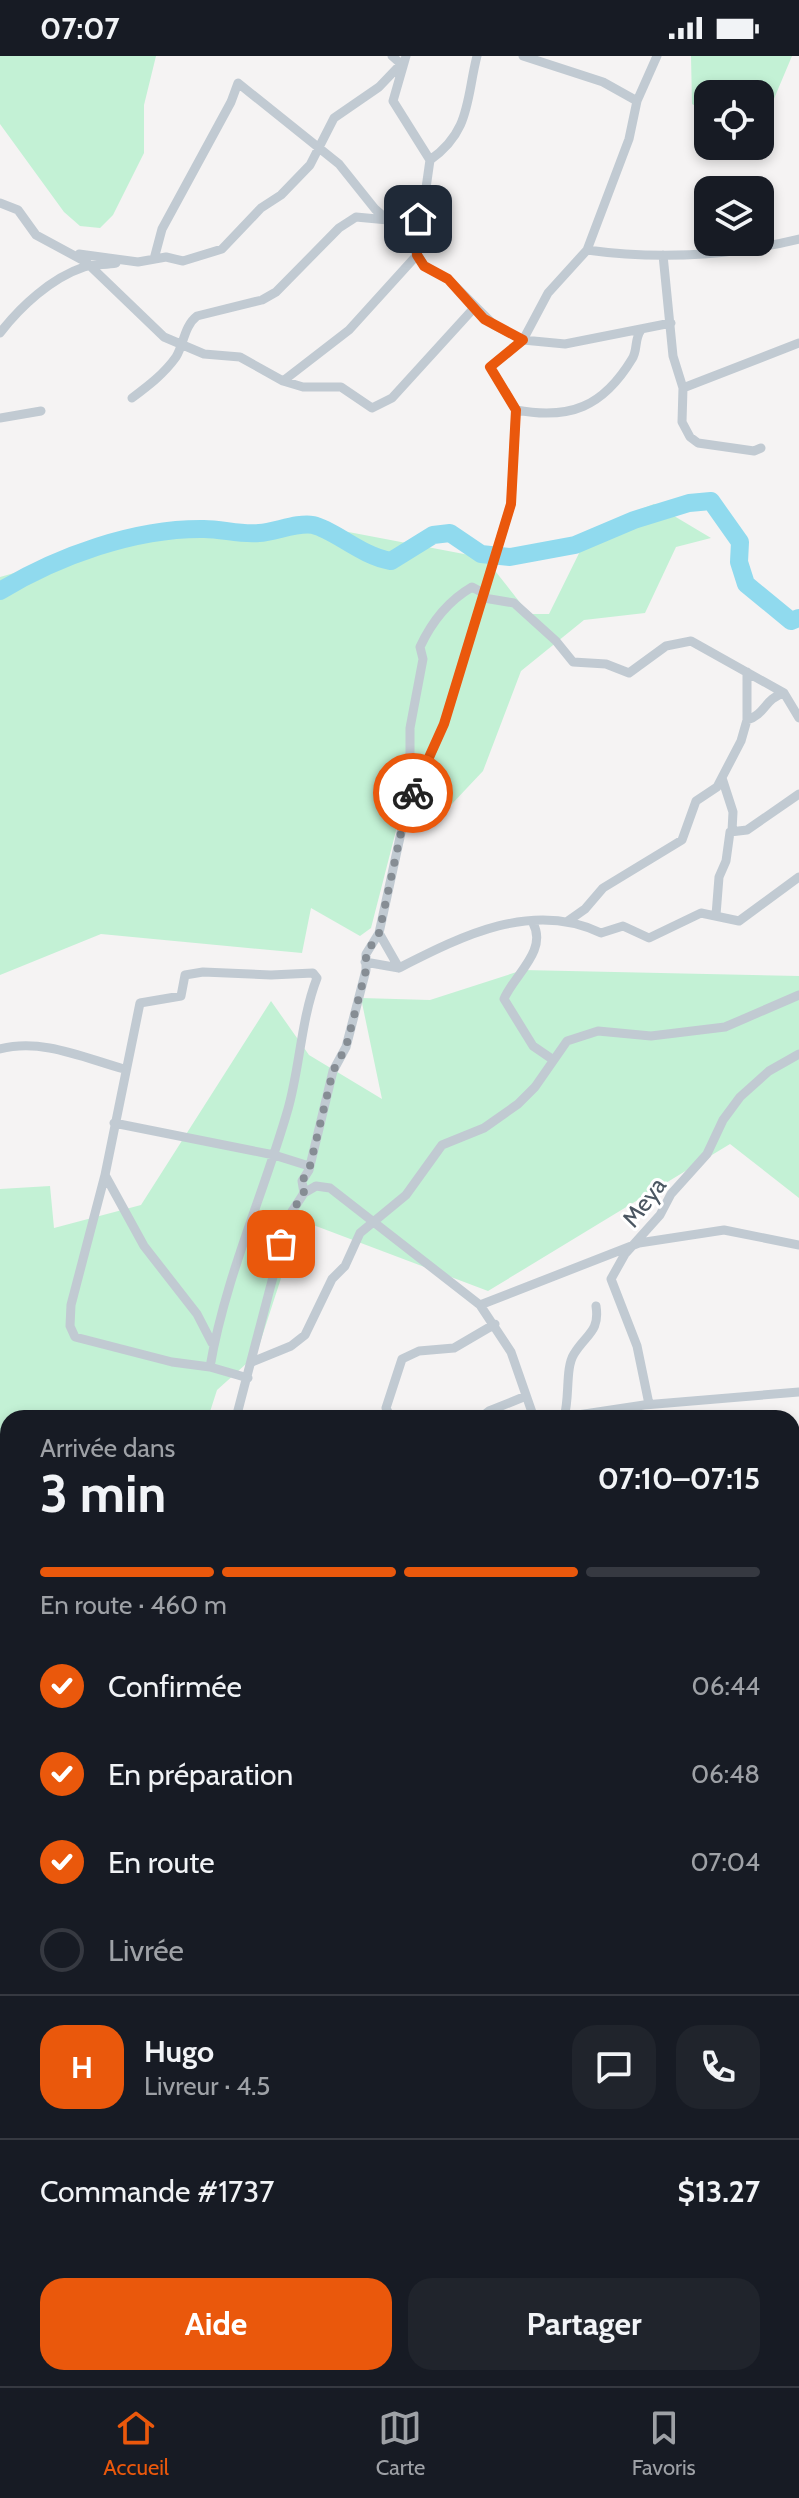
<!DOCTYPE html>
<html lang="fr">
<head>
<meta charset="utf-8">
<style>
	:root { --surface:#171b24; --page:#20242c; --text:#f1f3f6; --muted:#9ea1a6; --line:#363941; --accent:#ea580c }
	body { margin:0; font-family:Cabin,sans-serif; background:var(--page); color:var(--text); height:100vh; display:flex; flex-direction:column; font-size:30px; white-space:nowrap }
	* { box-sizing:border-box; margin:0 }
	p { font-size:26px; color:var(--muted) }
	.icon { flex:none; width:44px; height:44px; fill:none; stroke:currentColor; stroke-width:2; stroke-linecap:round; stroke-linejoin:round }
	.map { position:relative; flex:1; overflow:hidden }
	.details { position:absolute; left:0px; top:1354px; width:800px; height:976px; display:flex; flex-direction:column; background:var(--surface); border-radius:24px 24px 0 0; box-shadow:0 4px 12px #0003 }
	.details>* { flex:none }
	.tools { position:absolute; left:694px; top:24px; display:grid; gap:16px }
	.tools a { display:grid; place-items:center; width:80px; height:80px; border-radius:16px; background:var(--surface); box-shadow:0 4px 12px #0003; font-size:40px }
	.pin { position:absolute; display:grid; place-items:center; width:68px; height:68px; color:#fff; margin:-34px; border-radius:16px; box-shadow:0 4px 12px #0006 }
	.courier { position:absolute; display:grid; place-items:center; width:80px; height:80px; margin:-40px; border:6px solid #ea580c; border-radius:50%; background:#fff; color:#222; box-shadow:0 2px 10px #0007 }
	.summary em { font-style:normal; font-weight:700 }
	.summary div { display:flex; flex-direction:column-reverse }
	.summary { display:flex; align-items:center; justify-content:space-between; height:136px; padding:0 40px }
	h1 { font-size:52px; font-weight:700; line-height:60px }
	.bar { display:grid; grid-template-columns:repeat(4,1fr); gap:12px 8px; align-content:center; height:96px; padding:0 40px }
	.bar i { height:10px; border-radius:6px; background:var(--line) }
	.bar .current { background:var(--accent) }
	.bar p { grid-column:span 4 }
	.line { display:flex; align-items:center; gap:20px; padding:0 40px; border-top:2px solid var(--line) }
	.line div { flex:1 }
	.round { display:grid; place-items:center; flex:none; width:84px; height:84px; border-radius:24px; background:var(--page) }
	ol { padding:0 40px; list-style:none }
	li { display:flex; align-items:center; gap:24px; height:88px }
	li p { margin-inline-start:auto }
	li .icon { padding:8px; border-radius:50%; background:var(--accent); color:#fff; stroke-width:4 }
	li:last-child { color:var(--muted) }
	li i { width:44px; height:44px; border:4px solid var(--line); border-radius:50% }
	.action { display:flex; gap:16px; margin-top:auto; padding:16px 40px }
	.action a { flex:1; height:92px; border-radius:24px; background:var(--accent); color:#fff; font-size:32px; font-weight:700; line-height:92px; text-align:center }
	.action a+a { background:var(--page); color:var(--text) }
	.status { display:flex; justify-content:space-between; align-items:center; height:56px; padding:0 40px; background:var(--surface); direction:ltr }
	.status svg { height:22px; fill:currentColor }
	.dock { display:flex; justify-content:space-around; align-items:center; height:112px; border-top:2px solid var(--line); background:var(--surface); font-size:22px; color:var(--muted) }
	.dock a { display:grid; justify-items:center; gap:4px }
	.dock .current { color:var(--accent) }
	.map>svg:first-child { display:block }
	.green { fill:#c3f1d5 }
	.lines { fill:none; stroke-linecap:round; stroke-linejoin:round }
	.river { stroke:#90daee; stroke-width:18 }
	.minor { stroke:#c1cad2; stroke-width:9 }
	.done { stroke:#868d94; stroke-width:8; stroke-dasharray:0 14.4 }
	.route { stroke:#ea580c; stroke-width:10 }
	.labels { text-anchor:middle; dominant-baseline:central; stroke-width:6; stroke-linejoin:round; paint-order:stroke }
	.street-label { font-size:24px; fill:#4a5661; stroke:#fff }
</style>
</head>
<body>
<div class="status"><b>07:07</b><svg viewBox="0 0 49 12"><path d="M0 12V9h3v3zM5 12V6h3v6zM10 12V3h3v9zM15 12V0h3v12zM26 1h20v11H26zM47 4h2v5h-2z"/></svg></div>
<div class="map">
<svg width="799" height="2330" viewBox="0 0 799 2330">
	<rect width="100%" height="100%" fill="#f5f3f3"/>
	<path class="green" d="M0,0h156l-12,49v48l-31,62 -13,13 -20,-2 -16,-14 -64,-88z
		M691,0h101l-32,76v-38h-52v19l-16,-9z
		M654,448l57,34 -35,9 -31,66 -61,7 -63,51 -38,100 -33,35 -51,13 -28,109 -11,8 -49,-28 -9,45 -201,-19 -101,41v-398l124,-35 172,-20 189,36 44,56h20l42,-85z
		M523,914l276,6v222l-69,-54 -242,147 -188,-71 -44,135 -39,35 -9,28h-200v179h-8v-408l50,-3 4,42 87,-23 130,-204 38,54 73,44 -21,-101 69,2z
		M799,1975v355h-753l-5,-8h751v-344z
		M0,2155l8,1v140l-8,2z"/>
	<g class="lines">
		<path class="river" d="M0,535c58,-35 135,-63 204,-62 18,0 37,6 55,4 16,-1 39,-11 54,-8 22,5 48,31 78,36l42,-26 17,-2 31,21 29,3 65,-12 59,-25 55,-17 22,-2 29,41 -1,20 7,22 45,37 8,-3"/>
		<path class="minor" d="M392,0l9,8
			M523,0l80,26 34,19
			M430,104c41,-29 36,-61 47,-104
			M0,147l18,7 18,25 50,27 78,75 40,17 36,3 43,24 20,6h38l31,21 20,-10 82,-90
			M587,194c72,10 142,6 212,-11
			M79,198l59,8 28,-5 17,4 39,-12 39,-41 20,-13 29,-30 24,-47 45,-31 22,-23
			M663,199l10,101 10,32 -1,34 8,15 8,6 56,8 7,-3
			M154,203l8,-30 69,-127 7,-19 101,81 36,45 31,27 18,30 24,13 46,46 29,15 42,4 106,-21
			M0,277c20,-26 51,-55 84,-66 10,-3 22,-2 32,-4
			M283,325l66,-51 68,-75 3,-54 6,-13 4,-28 -37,-59 13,-45
			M683,332l116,-45
			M132,342c16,-12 32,-24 44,-41 8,-13 8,-31 21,-41l65,-16 14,-8 63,-64 17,-11 32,3
			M516,354c54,10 87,-3 116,-51 6,-9 2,-20 9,-29
			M0,362l41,-7
			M484,542l30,5 42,38 17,21 33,2 23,9 37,-27 25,-5 93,52 15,25
			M747,664c19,-6 17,-21 37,-27
			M722,722l11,34 -1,19
			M410,742v-70l13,-69 -3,-12c12,-26 28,-46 52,-60l13,7
			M716,859l3,-38 7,-16 4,-29 17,-2 52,-36
			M568,865l17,-12 18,-21 79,-48 14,-39 21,-14 24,-46 6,-21v-48
			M533,867c15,28 -19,52 -29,76l29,47 19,13
			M379,877l20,35c63,-32 133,-68 202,-35l22,-7 26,12 52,-25 38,8 60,-44
			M365,906l34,6
			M0,993c42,-11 84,9 124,20
			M114,1067l160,32 35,11
			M105,1119l39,71 53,68 15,29
			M304,1137l12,-7 14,2 150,117 31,47 23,66
			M480,1249l159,-62 85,-13 75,15
			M252,1306l39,-16 14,-11 27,-56 13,-13 15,-33 46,-38 36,-50 42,-17 34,-24 17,-17 32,-46 31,-10 53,5 74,-9 74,-32
			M210,1311l-38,-5 -97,-25 -5,-11 1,-21 34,-130 35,-172 41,-7 4,-21 18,-3 68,3 42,-2 4,5c-16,41 -17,89 -29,131 -25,87 -63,169 -78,258l38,11
			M649,1348l-12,-58 -26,-67 14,-25 35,-39 11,-21 36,-40 16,-34 17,-23 29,-26 30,-17
			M564,1361c6,-19 1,-49 10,-63 12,-20 26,-22 22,-48
			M236,1362l53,-202 15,-23 -2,-12 7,-11 24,-99 13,-24 20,-77v-16l13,-21 27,-123 38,-86 67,-220 5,-94 -26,-43 33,-27 25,-47 39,-43 42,-111 8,-38 20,-45
			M391,1362l-5,-10 16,-49 17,-8 35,-3 41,-24
			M480,1362l9,-7 37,-15
			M558,1362l86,-13 155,-13
			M792,1821l7,-3
			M0,2232l8,-18"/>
	</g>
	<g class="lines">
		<path class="done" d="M281,1188l8,-28 15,-23 -2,-12 7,-11 24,-99 13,-24 20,-77v-16l13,-21 27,-123 7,-17"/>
		<path class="route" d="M413,737l31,-69 67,-220 5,-94 -26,-43 33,-27 -39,-21 -36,-40 -24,-13 -7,-11 1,-36"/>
	</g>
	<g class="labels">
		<g class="street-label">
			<text transform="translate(644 1146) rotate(-53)">Meya</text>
		</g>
	</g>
</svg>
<div class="tools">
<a><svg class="icon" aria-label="locate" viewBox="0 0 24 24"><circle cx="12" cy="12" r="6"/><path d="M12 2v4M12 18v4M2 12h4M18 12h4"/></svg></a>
<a><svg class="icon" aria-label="layers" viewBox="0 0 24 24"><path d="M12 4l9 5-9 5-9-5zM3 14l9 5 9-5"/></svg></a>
</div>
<div class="pin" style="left:281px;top:1188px;background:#ea580c"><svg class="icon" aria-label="bag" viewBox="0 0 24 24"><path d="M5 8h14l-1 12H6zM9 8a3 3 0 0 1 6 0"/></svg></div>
<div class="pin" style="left:418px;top:163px;background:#1f2937"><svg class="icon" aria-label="home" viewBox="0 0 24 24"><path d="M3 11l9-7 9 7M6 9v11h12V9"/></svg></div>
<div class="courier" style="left:413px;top:737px"><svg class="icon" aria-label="bike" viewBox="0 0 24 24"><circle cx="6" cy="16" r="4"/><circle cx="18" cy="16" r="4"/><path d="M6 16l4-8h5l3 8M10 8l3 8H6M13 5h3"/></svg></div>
<section class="details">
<div class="summary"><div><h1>3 min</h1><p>Arrivée dans</p></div><em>07:10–07:15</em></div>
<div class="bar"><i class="current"></i><i class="current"></i><i class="current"></i><i></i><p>En route · 460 m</p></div>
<ol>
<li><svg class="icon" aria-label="check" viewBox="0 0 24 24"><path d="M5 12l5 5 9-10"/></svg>Confirmée<p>06:44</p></li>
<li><svg class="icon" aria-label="check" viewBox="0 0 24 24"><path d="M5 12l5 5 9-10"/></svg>En préparation<p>06:48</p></li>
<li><svg class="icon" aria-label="check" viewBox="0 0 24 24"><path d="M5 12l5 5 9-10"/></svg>En route<p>07:04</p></li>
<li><i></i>Livrée</li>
</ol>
<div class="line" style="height:144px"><b class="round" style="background:var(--accent);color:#fff">H</b><div><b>Hugo</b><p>Livreur · 4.5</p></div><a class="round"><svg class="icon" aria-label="chat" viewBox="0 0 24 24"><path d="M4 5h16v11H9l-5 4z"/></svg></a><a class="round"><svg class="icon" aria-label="phone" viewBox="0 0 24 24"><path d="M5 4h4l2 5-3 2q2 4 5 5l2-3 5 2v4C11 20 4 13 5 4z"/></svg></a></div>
<div class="line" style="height:104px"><div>Commande #1737</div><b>$13.27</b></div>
<div class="action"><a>Aide</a><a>Partager</a></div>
</section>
</div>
<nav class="dock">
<a class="current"><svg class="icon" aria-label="home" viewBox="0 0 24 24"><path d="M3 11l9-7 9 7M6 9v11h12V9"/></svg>Accueil</a>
<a><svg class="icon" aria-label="map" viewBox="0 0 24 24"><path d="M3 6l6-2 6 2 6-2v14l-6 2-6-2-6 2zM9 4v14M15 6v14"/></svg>Carte</a>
<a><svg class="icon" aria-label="saved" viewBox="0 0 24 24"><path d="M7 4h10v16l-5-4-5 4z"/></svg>Favoris</a>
</nav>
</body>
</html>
